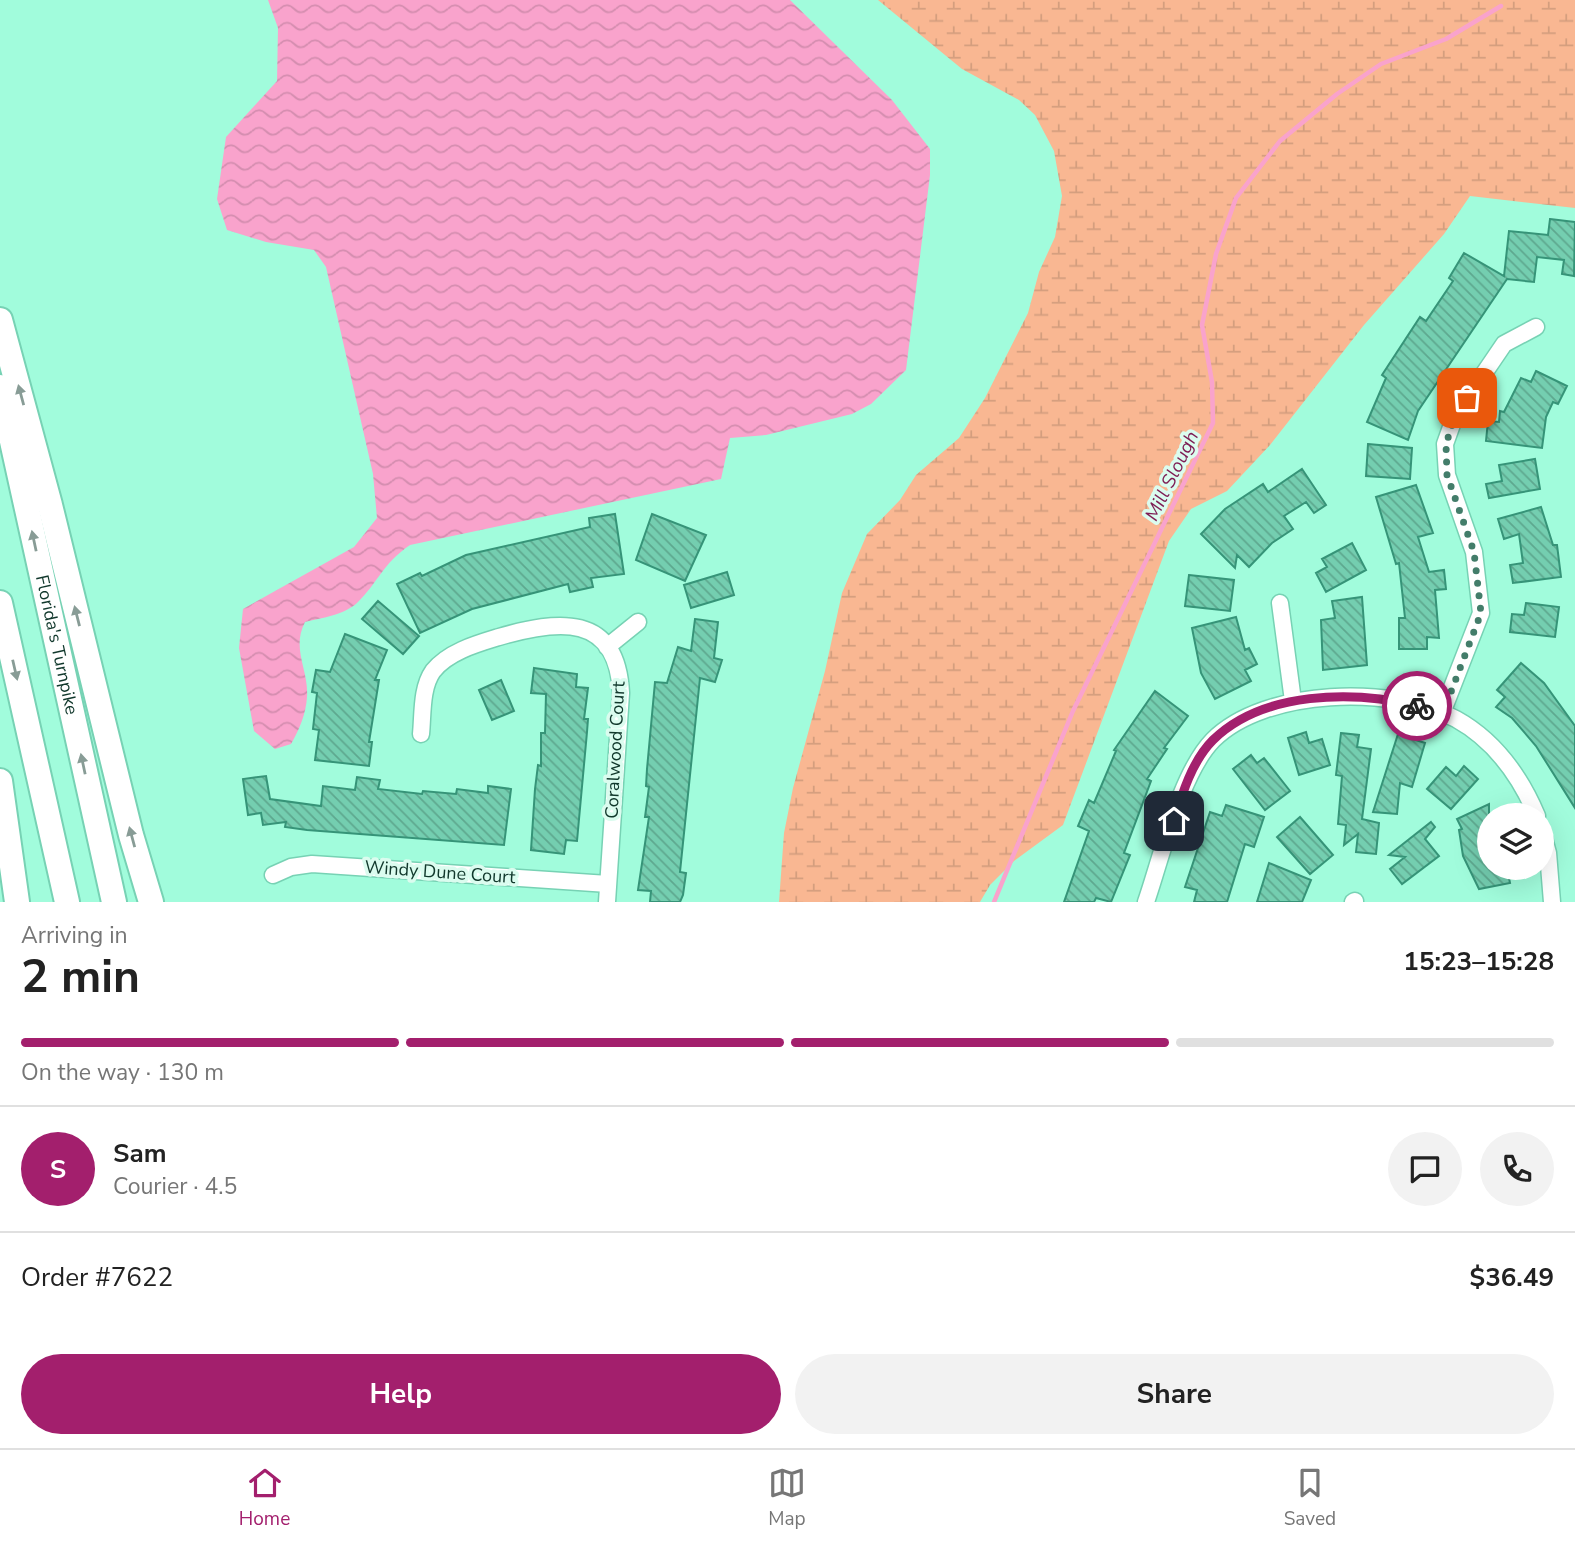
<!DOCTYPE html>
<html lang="en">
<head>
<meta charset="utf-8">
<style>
	:root { --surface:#fff; --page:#f2f2f2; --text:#222; --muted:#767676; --line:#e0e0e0; --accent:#a31f6d }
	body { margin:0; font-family:"Nunito Sans",sans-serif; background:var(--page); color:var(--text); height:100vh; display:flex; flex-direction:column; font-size:26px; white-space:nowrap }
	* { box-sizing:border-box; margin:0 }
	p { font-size:23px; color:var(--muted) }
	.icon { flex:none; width:38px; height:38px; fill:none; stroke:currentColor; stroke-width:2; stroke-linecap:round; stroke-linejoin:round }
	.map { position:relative; height:902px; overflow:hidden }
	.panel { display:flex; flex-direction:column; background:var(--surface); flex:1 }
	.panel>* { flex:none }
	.controls { position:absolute; left:1477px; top:803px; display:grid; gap:14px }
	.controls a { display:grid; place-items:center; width:77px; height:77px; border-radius:50%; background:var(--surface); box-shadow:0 7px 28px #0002; font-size:35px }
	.pin { position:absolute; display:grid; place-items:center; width:60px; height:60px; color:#fff; margin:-30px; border-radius:14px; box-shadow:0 4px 10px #0006 }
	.courier { position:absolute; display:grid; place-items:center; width:70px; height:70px; margin:-35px; border:5px solid #a31f6d; border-radius:50%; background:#fff; color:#222; box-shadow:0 2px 9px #0007 }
	.overview em { font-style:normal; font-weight:700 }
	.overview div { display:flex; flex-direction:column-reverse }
	.overview { display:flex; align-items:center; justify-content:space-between; height:119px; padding:0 21px }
	h1 { font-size:46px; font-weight:700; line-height:52px }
	.bar { display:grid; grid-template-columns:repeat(4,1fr); gap:10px 7px; align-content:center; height:84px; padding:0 21px }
	.bar i { height:9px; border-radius:5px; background:var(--line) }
	.bar .on { background:var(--accent) }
	.bar p { grid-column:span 4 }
	.line { display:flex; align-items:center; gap:18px; padding:0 21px; border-top:2px solid var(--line) }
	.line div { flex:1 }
	.round { display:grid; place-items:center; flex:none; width:74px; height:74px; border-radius:37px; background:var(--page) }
	.cta { display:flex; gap:14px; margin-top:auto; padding:14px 21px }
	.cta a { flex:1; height:80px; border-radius:42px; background:var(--accent); color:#fff; font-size:28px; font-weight:700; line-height:80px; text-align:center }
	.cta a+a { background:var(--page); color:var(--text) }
	.tab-bar { display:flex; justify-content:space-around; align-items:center; height:98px; border-top:2px solid var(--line); background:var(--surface); font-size:19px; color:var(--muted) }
	.tab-bar a { display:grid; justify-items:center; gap:4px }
	.tab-bar .on { color:var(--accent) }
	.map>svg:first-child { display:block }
	.wetland { fill:url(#wetland-marsh) }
	.water { fill:url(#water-waves) }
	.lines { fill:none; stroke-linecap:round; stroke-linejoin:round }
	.stream { stroke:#f9a3cc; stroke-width:4.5 }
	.building { fill:url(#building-back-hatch); stroke:#369478; stroke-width:2 }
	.minor-casing { stroke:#77d2b4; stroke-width:19 }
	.highway-casing { stroke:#77d2b4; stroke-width:28 }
	.minor { stroke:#fff; stroke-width:16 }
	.highway { stroke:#fff; stroke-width:24 }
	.oneway { fill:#889c96 }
	.done { stroke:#437d6a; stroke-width:7; stroke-dasharray:0 12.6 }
	.route { stroke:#a31f6d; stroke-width:9 }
	.labels { text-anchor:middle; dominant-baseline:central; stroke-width:7; stroke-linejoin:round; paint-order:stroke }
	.street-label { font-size:18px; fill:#11382c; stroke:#dbfcef }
	.water-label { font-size:19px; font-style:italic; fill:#7e1c54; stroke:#dbfcef }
</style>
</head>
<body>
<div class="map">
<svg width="1575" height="902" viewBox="0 0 1575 902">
	<defs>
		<pattern id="wetland-marsh" width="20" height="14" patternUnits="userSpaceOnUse" patternTransform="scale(1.75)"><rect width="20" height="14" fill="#f9b792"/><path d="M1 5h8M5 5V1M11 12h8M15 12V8" fill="none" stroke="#d49e7e"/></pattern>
		<pattern id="water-waves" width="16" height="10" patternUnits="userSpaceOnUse" patternTransform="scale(1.75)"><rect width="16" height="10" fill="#f9a3cc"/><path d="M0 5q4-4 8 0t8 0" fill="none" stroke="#d48daf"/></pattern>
		<pattern id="building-back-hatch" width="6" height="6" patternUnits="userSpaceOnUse" patternTransform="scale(1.75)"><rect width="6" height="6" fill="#74ceb0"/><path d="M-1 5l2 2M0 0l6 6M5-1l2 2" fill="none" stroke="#5ea88f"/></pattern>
	</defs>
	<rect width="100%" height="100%" fill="#a1fcdc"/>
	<path class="wetland" d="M878,0h697v208l-105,-12 -26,38 -80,91 -94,120 -43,46 -36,18 -22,32 -106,284 -49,36 -24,24 -10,17h-201l5,-69 9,-45 32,-117 17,-78 25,-59 33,-34 16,-25 43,-37 26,-40 43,-85 11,-41 16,-35 7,-41 -8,-45 -19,-36 -16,-15 -57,-31z"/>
	<path class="water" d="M268,0h522l102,100 38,49v26l-24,195 -35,34 -19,10 -86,21 -36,3 -9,41 -311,66c-28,19 -32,38 -53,58 -13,12 -36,15 -52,19 -14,27 4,48 2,75 -1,17 -8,33 -16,47l-16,5 -21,-18 -15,-83 4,-39 111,-62 23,-29 -4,-44 -47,-207 -12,-17 -48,-8 -39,-12 -10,-31 9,-62 51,-56 1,-53z"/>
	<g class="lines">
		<path class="stream" d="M994,902l79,-191 140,-288 -1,-41 -10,-57 14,-71 20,-56 44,-57 57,-47 44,-30 65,-25 55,-33"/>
	</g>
	<path class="building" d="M1550,219l25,3 -1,54 -12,-2 2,-14 -27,-3 -3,25 -27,-3 -89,132 -10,29 -41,-18 19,-44 -4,-3 38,-58 6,4 27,-40 -4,-3 15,-25 40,23 5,-45 39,4z
		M1536,371l31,15 -9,18 -5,-2 -7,15 -4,31 -56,-7 2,-20 11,1 1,-11 4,1 17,-34 10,4z
		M1368,444l44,4 -2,31 -44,-3z
		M1535,459l5,30 -51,9 -3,-14 16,-3 -3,-16z
		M1302,469l24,36 -12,8 -8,-11 -22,14 9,13 -21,14 -23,24 -12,-12 -2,13 -34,-34 24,-25 38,-25 5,8z
		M1416,485l17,48 -15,4 11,35 15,-2 2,19 -11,1 4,48 -12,-1v12h-28v-31h6l-6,-55 -3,1 -20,-67z
		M1541,507l12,38h4l4,32 -48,6 -3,-18 13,-2 -4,-29 -15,5 -6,-20z
		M615,514l9,60 -33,4 2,9 -23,5 -2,-8 -96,25 -52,24 -23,-49 23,-11 2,3 44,-21 124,-28 -1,-9z
		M652,514l54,21 -21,46 -49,-21z
		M1352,543l14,27 -40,22 -10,-19 11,-6 -5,-8z
		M727,572l7,23 -43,13 -7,-23z
		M1189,575l45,5 -4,31 -45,-5z
		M1362,597l5,68 -44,5 -2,-50 14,-2 -3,-17z
		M378,601l41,35 -16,18 -41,-35z
		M1526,603l33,4 -4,30 -45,-5 2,-18 12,1z
		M1236,617l9,33 4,-2 8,16 -12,6 6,11 -36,18 -14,-26 -9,-45z
		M695,619l23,3 -4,36 8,2 -7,22 -15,-4 -20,194 6,1 -3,22 -3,7h-30l1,-11 -13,-1 11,-73h-4l4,-30 -3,-1 1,-17 8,-87 12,1 11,-36 13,4z
		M345,634l42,16 -12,30h4l-10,62h3l-3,24 -54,-6 4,-30 -6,-1 4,-36 -5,-1 4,-22 14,2z
		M1521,663l23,20 31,43v82l-39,-62 -24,-28 -16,-11 9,-10 -8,-7z
		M534,668l43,6 -1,13 12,1 -4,31h4l-1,13 -10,109 -11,-1 -2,14 -33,-4 4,-61 3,-24 3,1v-33h4l1,-39 -15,-1z
		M501,680l13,31 -22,9 -13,-30z
		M1155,691l33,25 -24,32 3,1 -20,30 4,2 -27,72 6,2 -19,47 -15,-4 -2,4h-30l25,-71 -11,-5 11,-26 5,3 22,-52 -2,-1z
		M1306,732l3,11 13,-4 8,26 -31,10 -11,-37z
		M1341,733l18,2 -2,12 14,2 -9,70 17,4 -3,31 -20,-2 2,-18 -14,11 2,-20 -8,-1 4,-48 -6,-1z
		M1398,734l27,9 -13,44 -12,-4 -3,31 -24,-2z
		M1251,755l6,8 7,-5 26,33 -25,19 -32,-41z
		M1464,766l14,13 -27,30 -24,-20 19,-22 10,9z
		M266,776l4,23 51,7 2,-20 32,4 2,-13 23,3 -2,9 44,5 1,-3 33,3 1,-5 31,4v-7l23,3 -7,56 -197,-15 -22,-3 1,-5 -23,3 -2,-12 -13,2 -5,-36z
		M1489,804v64h18l3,15 -31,6 -16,-33 -4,-26 3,-1 -5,-10z
		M1226,805l38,12 -10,30 -9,-3 -18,58h-33l3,-12 -12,-3 25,-75 12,4z
		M1300,817l33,38 -23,19 -33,-37z
		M1431,822l4,5 -10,12 14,17 -37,28 -12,-15 15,-12 -16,-2z
		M1269,863l42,17 -9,22h-45z"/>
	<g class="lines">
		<defs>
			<path id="minor" d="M1280,603l13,98
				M607,647l31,-25
				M1442,713l39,-100 -7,-61 -27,-77 -2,-31 10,-28 49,-72 32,-17
				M421,734c2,-20 0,-46 12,-63 15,-19 43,-27 66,-34 58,-17 118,-25 122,56l-14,209
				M1542,831l6,22 4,49
				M273,875l18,-8 21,-3 296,20
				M1146,902c16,-46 34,-128 67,-162 52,-52 180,-55 243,-21 38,21 64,57 81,97
				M1353,902l2,-1"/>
			<g id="highway">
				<path d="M0,320l50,185 81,330 20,67"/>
				<path id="s1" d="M0,387l114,515"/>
				<path d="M0,603l67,299"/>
				<path d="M0,781l17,121"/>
			</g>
		</defs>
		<use href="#minor" class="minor-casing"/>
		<use href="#highway" class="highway-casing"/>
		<use href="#minor" class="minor"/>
		<use href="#highway" class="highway"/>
	</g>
	<defs><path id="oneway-solid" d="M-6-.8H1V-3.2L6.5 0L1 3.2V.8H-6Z" transform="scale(1.75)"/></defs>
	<g class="oneway">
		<use href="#oneway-solid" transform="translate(21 395) rotate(-105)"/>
		<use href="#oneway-solid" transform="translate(34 541) rotate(-102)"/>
		<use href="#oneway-solid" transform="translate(77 616) rotate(-104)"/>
		<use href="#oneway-solid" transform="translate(15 670) rotate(77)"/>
		<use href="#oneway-solid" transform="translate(83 764) rotate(-102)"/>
		<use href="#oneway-solid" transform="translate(132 837) rotate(-105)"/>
	</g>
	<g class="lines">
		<path class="done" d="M1417,706l26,7 38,-100 -7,-61 -27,-77 -1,-31 9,-28 12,-18"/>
		<path class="route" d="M1174,821c8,-27 18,-60 39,-81 50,-49 140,-50 204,-34"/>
	</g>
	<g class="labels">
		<g class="street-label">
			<text stroke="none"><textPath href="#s1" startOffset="264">Florida's Turnpike</textPath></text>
			<text transform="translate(615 750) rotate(-87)">Coralwood Court</text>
			<text transform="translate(440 872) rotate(4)">Windy Dune Court</text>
		</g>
		<g class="water-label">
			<text transform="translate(1172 476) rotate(-64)">Mill Slough</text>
		</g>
	</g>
</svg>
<div class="controls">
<a><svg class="icon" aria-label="layers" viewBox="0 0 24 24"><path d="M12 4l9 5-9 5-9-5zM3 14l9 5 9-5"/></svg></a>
</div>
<div class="pin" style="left:1467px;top:398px;background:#ea580c"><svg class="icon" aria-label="bag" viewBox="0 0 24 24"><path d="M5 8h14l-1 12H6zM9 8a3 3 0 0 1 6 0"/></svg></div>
<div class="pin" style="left:1174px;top:821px;background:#1f2937"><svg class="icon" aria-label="home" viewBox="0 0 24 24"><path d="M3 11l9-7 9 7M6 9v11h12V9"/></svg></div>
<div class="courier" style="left:1417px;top:706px"><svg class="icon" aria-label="bike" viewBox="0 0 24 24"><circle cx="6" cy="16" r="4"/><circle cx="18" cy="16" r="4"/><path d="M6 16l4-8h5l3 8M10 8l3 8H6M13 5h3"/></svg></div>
</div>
<section class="panel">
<div class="overview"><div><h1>2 min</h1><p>Arriving in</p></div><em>15:23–15:28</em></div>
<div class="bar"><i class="on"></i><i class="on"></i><i class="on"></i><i></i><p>On the way · 130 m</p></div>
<div class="line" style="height:126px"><b class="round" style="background:var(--accent);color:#fff">S</b><div><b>Sam</b><p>Courier · 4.5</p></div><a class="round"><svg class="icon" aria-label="chat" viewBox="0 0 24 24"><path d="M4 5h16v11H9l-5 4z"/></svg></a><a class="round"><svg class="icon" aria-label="phone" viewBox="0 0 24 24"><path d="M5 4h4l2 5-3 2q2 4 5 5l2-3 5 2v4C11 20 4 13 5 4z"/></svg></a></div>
<div class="line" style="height:91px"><div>Order #7622</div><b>$36.49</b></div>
<div class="cta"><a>Help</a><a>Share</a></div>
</section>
<nav class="tab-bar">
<a class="on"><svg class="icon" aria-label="home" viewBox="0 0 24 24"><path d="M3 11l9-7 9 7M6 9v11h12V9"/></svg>Home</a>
<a><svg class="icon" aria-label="map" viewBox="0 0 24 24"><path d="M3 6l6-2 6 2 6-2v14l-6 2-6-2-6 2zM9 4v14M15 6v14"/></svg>Map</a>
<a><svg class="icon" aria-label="saved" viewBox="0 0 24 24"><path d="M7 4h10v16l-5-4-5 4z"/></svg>Saved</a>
</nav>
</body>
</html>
